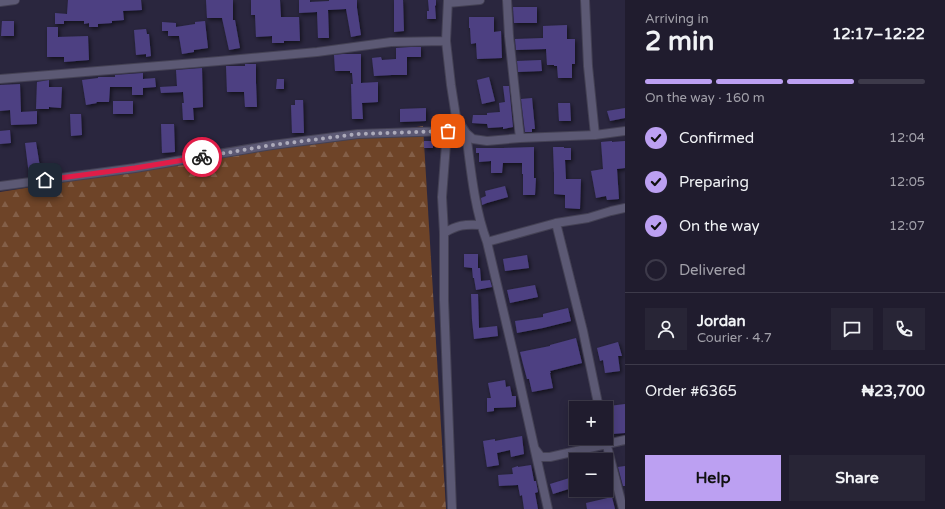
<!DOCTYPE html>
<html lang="en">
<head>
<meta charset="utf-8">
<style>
	:root { --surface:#201c2e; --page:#282536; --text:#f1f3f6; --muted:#a2a1aa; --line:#3d3a4a; --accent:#bca0f2 }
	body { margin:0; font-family:"Varela Round",sans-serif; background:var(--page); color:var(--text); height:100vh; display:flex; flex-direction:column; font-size:15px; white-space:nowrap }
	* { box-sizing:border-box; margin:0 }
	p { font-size:13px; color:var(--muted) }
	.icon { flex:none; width:22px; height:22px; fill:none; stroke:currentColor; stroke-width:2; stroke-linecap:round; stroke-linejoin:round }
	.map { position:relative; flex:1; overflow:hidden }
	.details { display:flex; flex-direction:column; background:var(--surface); width:320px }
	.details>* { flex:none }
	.buttons { position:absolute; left:569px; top:401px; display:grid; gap:8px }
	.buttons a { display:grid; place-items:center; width:44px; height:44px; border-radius:0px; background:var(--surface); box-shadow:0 2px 10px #0003,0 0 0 1px var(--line); font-size:20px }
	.pin { position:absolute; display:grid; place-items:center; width:34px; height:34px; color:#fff; margin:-17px; border-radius:8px; box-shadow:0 2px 6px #0006 }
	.courier { position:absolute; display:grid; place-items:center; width:40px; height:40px; margin:-20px; border:3px solid #e11d48; border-radius:50%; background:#fff; color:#222; box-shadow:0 1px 5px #0007 }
	.overview em { font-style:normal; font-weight:800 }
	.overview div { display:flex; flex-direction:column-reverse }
	.overview { display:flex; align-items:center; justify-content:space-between; height:68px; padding:0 20px }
	h1 { font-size:26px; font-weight:800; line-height:30px }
	.bar { display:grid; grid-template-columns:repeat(4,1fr); gap:6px 4px; align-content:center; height:48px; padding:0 20px }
	.bar i { height:5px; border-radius:3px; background:var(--line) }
	.bar .selected { background:var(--accent) }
	.bar p { grid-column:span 4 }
	.line { display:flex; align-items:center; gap:10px; padding:0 20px; border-top:1px solid var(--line) }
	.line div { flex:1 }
	.round { display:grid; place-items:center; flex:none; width:42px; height:42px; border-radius:0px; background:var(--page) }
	ol { padding:0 20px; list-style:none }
	li { display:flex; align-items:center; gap:12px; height:44px }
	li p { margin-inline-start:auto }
	li .icon { padding:4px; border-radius:50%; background:var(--accent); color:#111; stroke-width:4 }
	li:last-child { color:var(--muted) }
	li i { width:22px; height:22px; border:2px solid var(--line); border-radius:50% }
	.action { display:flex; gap:8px; margin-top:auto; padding:8px 20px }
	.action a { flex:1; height:46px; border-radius:0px; background:var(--accent); color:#111; font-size:16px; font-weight:800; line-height:46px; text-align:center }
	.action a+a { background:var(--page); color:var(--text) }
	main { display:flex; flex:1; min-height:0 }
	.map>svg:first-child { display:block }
	.forest { fill:url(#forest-firs) }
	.building { fill:#4d4182; filter:url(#shadow) }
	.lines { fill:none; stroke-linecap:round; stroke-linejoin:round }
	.minor-casing { stroke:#444154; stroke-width:10 }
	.minor { stroke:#5c5974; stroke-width:8 }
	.done { stroke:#acaaba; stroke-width:4; stroke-dasharray:0 7.2 }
	.route { stroke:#e11d48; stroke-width:5 }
</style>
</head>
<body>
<main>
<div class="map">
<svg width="625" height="509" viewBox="0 0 625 509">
	<defs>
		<pattern id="forest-firs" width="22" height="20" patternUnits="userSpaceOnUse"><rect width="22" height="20" fill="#6e4428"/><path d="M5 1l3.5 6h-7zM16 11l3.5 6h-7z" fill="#835f48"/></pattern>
		<filter id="shadow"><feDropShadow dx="1.5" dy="2" stdDeviation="2" flood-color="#0009"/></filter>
	</defs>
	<rect width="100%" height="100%" fill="#2a263e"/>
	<path class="forest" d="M423,126l23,383h-446v-317z"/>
	<path class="building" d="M68,0h73l1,10 -19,1 1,9 -12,1v2l-14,1v3h-9v-4l-5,1v-3h-20v3h-9v-11l12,1z
		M206,0h27v20h2l5,28 -11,2 -7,-32h-15z
		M251,0h29l1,17h18l1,24h-16v2h-12v-7l-16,1 -1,-22h-4z
		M299,0h11v2l19,-1v-1h28v8l4,27 -10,2 -5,-28 -18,1 1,28h-11l-1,-26 -18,1z
		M394,0h9l1,31 -10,1z
		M428,0h8v5l-1,1 1,13h-9v-8h2z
		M513,7h24v16h-23z
		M469,17h25v15l7,-1 1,27 -25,1 -1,-16 -5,1 -1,-16h-1z
		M2,21h12v15h-13z
		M205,21l3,27 -14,2v2l-12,2 -3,-18h-11v-5h-6v-9l14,1v4l19,-3v-2z
		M567,25v14h8v25h-3v14h-14l-1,-12h-3v-1h-7l-1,-16 -30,1 -1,-11 28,-1v-12z
		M47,27h11v10l30,-1 1,24 -25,2v-5h-17z
		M146,29l1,5h2l2,22 -5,1v-3l-10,1 -2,-25z
		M411,47h10v10h-14v18h-15l-18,1 -2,-18 9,-1 1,3 14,-1v-11z
		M343,54h18v29l17,-1v20l-16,1 1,16h-11l-1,-35h2l-1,-11h-2v-2h-15l-1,-16z
		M541,60l1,11 -24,1 -1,-11z
		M245,64h11v19l1,24h-12l-1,-15h-17l-1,-26h19z
		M202,68l1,39 -10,1 1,12h-11l-1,-17h2l-1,-11 -22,1 -1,-6 17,-1 -1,-16z
		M143,73v6l12,-1 1,9 -13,1v7h-11v-8h-22l-1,15h-13l1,1 -11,2 -4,-25 16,-2v-1h17v-2z
		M489,77l6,24 -13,3 -5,-24z
		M277,79h7v10h-8z
		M49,80v7h13l-1,21 -12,-1v2h-13l1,-27z
		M20,84l1,28 16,-1v13l-26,1 -1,-15 -10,1v-26z
		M503,86h6l4,41 -10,2v-2l-15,1 -1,-4 -15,-1 1,-8h14v-2l13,-1 -1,-9 6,-1z
		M532,98l3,31h-3v3h-7l-4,-33z
		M295,100h8l1,33h-12l-1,-28h4z
		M113,101h20v13h-20z
		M558,103h12l1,18h-12z
		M426,108v13l-26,1v-13z
		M625,108v10l-15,3 -3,-10z
		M70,114h11l1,21 -11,1z
		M161,124h13l1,28 -13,1z
		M10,130l1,13 -11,1v-13z
		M424,141h9v7h-9z
		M612,141v1l13,-1v27l-8,1 2,30 -12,1 -1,-4 -10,2 -5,-27 12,-2 -2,-27z
		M36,142l4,25h-5v7l-6,1 -4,-32z
		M534,147v31h2l-1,17h-12v-21h-1v-11h-19l-1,10h-11v-12l-12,1v-9h-3v-5h27z
		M553,147h11v1h7v12h-6l1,19h15l-1,30 -15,-1v-13l-11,-1v-21z
		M505,186l3,11 -21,6 -5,2 -1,-7 5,-2 -1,-5z
		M464,254h14v14h2l1,13 9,-1 2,7 -16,3 -2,-12h-1l-1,-10 -8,-1z
		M527,255l2,13 -24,3 -2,-12z
		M535,285l3,12 -28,6 -3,-13z
		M471,294h7l1,34 18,-2 1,10 -24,3 -2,-19z
		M568,308l3,13 -28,7 -26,5 -2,-12 28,-4v-3z
		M576,338l6,25 -32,8 1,2h-1l3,15 -21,4 -3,-13h-2l-4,-15 -3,-12 30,-6v-1z
		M618,342l4,14h-4l2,15 -15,2 -2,-13 -3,1 -3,-13z
		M505,380l1,7 4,-1 2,10h4v11l-22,1v3l-7,1v-14h4l-3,-15z
		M625,404v29l-13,1 -3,-28z
		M522,436l2,18 -13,3 -1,-7 -13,3 2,12 -12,2 -4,-26 12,-2v2z
		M602,452l2,8h-30v-3z
		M531,465l3,16h2l2,11 -3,1 3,16h-14l-2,-14 -2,1 -2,-11 -19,1 -1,-11 15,-1 -1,-6 6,-2v1z
		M625,466v20h-2l-5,-19z
		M576,476v6l-2,1 1,4 -22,7 -3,-10z
		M612,497l3,12h-28l-1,-6z"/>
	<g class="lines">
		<defs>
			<path id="minor" d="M448,0l-2,41 5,44 5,32
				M507,0l2,36 11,102
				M585,0l3,66 7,69
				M0,2l15,-2
				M448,3l32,-3
				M0,79l219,-18 98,-9 74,-10 55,-1
				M466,133c5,37 8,74 21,109l26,110 35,157
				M0,186l135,-18 137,-23 86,-11 89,-3
				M556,223l27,108 16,77
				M444,233c13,-8 21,-9 36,-8
				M487,242l69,-19 32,-5 23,-7 14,-3
				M605,438l18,71
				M535,449l6,8h9l75,-17
				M452,509l-8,-209v-67l-2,-36 5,-66 9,-14 10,16 7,6 14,2 33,-3 75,-3 30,-4"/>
		</defs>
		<use href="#minor" class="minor-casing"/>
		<use href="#minor" class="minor"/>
	</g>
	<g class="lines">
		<path class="done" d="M202,157l70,-12 86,-11 90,-3"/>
		<path class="route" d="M45,180l90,-12 67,-11"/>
	</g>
</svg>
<div class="buttons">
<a>+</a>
<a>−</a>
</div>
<div class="pin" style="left:448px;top:131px;background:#ea580c"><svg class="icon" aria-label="bag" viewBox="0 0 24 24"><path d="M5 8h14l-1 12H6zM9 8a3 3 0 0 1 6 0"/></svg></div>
<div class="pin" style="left:45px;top:180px;background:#1f2937"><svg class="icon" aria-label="home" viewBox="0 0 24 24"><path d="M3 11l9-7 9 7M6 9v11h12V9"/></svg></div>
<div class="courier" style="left:202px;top:157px"><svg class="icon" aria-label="bike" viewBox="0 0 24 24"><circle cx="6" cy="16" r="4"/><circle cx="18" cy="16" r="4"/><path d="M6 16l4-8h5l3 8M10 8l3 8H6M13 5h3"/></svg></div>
</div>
<section class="details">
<div class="overview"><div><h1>2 min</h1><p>Arriving in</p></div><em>12:17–12:22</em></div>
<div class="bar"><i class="selected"></i><i class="selected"></i><i class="selected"></i><i></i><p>On the way · 160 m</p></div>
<ol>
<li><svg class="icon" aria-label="check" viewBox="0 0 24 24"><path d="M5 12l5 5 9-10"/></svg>Confirmed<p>12:04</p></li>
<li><svg class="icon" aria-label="check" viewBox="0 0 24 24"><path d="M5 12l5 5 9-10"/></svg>Preparing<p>12:05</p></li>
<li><svg class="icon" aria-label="check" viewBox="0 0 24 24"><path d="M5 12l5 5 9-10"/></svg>On the way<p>12:07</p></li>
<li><i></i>Delivered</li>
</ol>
<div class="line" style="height:72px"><a class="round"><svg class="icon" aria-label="person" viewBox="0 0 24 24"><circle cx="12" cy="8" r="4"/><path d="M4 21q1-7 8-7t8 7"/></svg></a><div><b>Jordan</b><p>Courier · 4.7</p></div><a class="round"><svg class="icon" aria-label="chat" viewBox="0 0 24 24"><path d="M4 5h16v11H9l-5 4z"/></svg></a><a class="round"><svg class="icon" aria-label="phone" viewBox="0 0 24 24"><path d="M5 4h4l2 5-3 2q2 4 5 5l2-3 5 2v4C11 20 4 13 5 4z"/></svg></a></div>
<div class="line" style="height:52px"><div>Order #6365</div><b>₦23,700</b></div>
<div class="action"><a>Help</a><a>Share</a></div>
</section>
</main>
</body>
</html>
